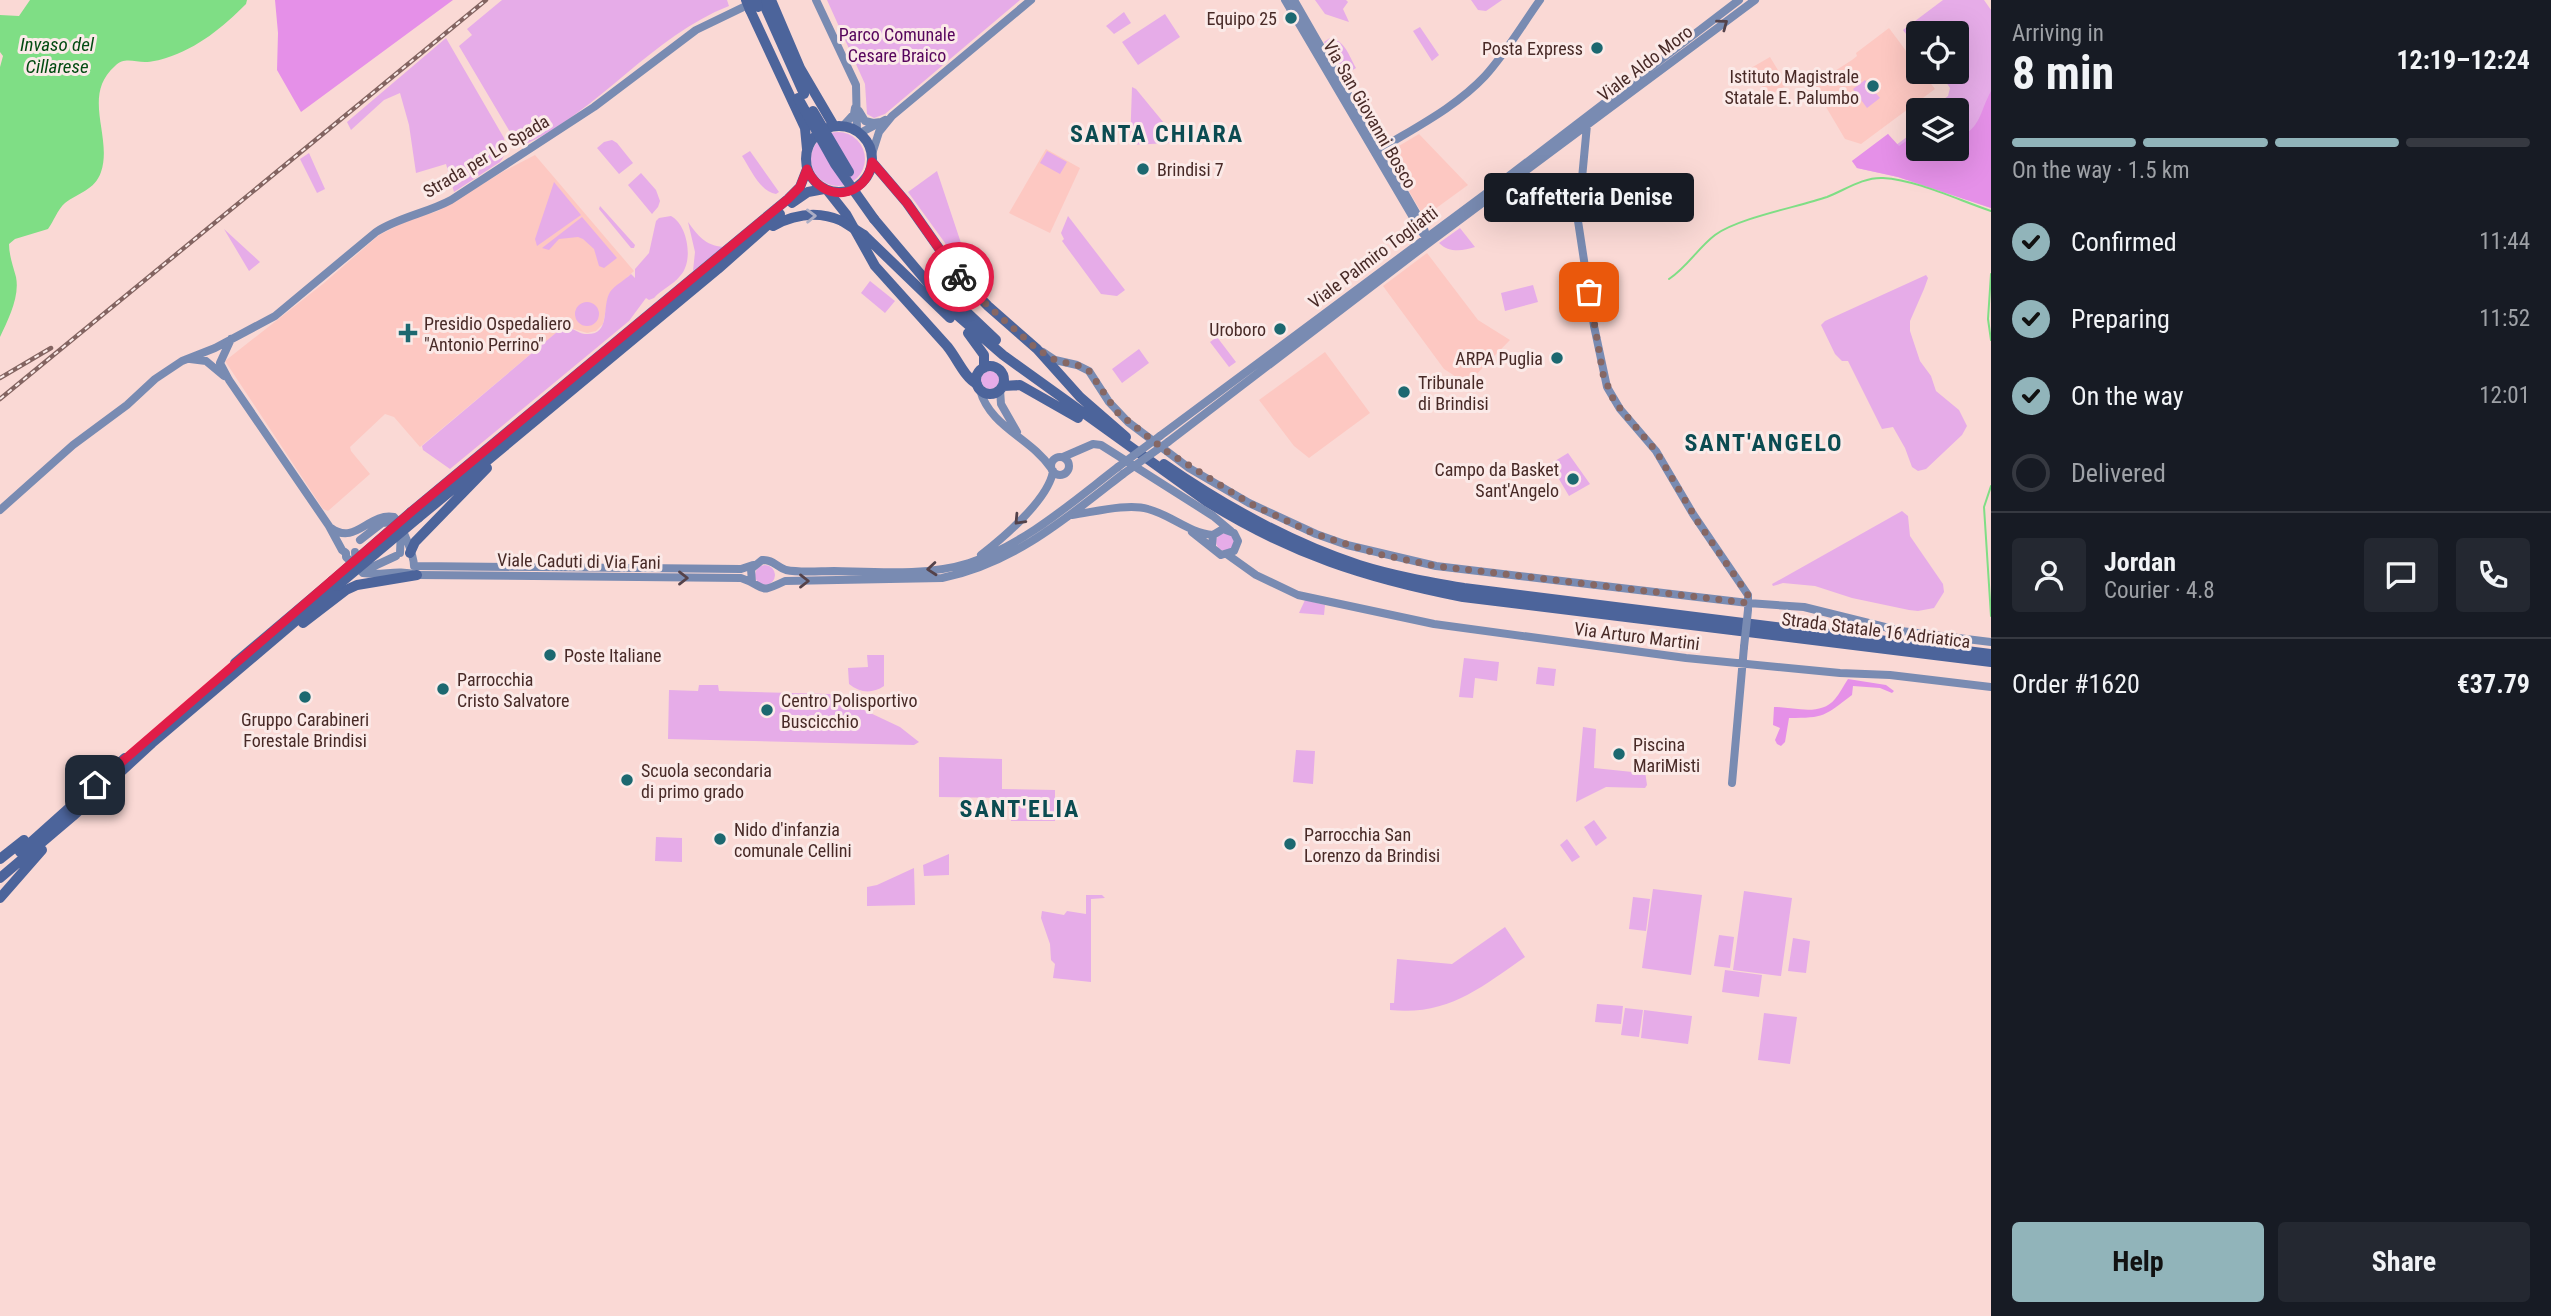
<!DOCTYPE html>
<html lang="en">
<head>
<meta charset="utf-8">
<style>
	:root { --surface:#171b24; --page:#242831; --text:#f1f3f6; --muted:#9ea1a6; --line:#363941; --accent:#91b4ba }
	body { margin:0; font-family:"Roboto Condensed",sans-serif; background:var(--page); color:var(--text); height:100vh; display:flex; flex-direction:column; font-size:26px; white-space:nowrap }
	* { box-sizing:border-box; margin:0 }
	p { font-size:23px; color:var(--muted) }
	.icon { flex:none; width:38px; height:38px; fill:none; stroke:currentColor; stroke-width:2; stroke-linecap:round; stroke-linejoin:round }
	.map { position:relative; flex:1; overflow:hidden }
	.side { display:flex; flex-direction:column; background:var(--surface); width:560px }
	.side>* { flex:none }
	.fabs { position:absolute; left:1906px; top:21px; display:grid; gap:14px }
	.fabs a { display:grid; place-items:center; width:63px; height:63px; border-radius:7px; background:var(--surface); box-shadow:0 7px 28px #0002; font-size:35px }
	.pin { position:absolute; display:grid; place-items:center; width:60px; height:60px; color:#fff; margin:-30px; border-radius:14px; box-shadow:0 4px 10px #0006 }
	.courier { position:absolute; display:grid; place-items:center; width:70px; height:70px; margin:-35px; border:5px solid #e11d48; border-radius:50%; background:#fff; color:#222; box-shadow:0 2px 9px #0007 }
	.bubble { position:absolute; height:49px; border-radius:7px; background:var(--surface); box-shadow:0 7px 28px #0002; font-size:23px; font-weight:700; line-height:49px; text-align:center }
	.head em { font-style:normal; font-weight:700 }
	.head div { display:flex; flex-direction:column-reverse }
	.head { display:flex; align-items:center; justify-content:space-between; height:119px; padding:0 21px }
	h1 { font-size:46px; font-weight:700; line-height:52px }
	.bar { display:grid; grid-template-columns:repeat(4,1fr); gap:10px 7px; align-content:center; height:84px; padding:0 21px }
	.bar i { height:9px; border-radius:5px; background:var(--line) }
	.bar .current { background:var(--accent) }
	.bar p { grid-column:span 4 }
	.line { display:flex; align-items:center; gap:18px; padding:0 21px; border-top:2px solid var(--line) }
	.line div { flex:1 }
	.round { display:grid; place-items:center; flex:none; width:74px; height:74px; border-radius:7px; background:var(--page) }
	ol { padding:0 21px; list-style:none }
	li { display:flex; align-items:center; gap:21px; height:77px }
	li p { margin-inline-start:auto }
	li .icon { padding:7px; border-radius:50%; background:var(--accent); color:#111; stroke-width:4 }
	li:last-child { color:var(--muted) }
	li i { width:38px; height:38px; border:4px solid var(--line); border-radius:50% }
	.primary-button { display:flex; gap:14px; margin-top:auto; padding:14px 21px }
	.primary-button a { flex:1; height:80px; border-radius:7px; background:var(--accent); color:#111; font-size:28px; font-weight:700; line-height:80px; text-align:center }
	.primary-button a+a { background:var(--page); color:var(--text) }
	main { display:flex; flex:1; min-height:0 }
	.map>svg:first-child { display:block }
	.built { fill:#fdc8c2 }
	.green { fill:#e6ace8 }
	.forest { fill:#e590e8 }
	.water { fill:#7fde85 }
	.lines { fill:none; stroke-linecap:round; stroke-linejoin:round }
	.stream { stroke:#7fde85; stroke-width:2 }
	.secondary { stroke:#798bb2; stroke-width:8 }
	.highway { stroke:#4c649b; stroke-width:10 }
	.rail-casing { stroke:#836461; stroke-width:4.5 }
	.rail { stroke:#fbeae8; stroke-width:2; stroke-dasharray:5; stroke-linecap:butt }
	.secondary-bridge { stroke:#798bb2; stroke-width:8 }
	.highway-bridge { stroke:#4c649b; stroke-width:10 }
	.oneway { stroke:#54424a }
	.oneway2 { stroke:#acaec5 }
	.done { stroke:#866764; stroke-width:7; stroke-dasharray:0 12.6 }
	.route { stroke:#e11d48; stroke-width:9 }
	.poi-dot { fill:#1c6870; stroke:#fbeae8; stroke-width:2.5 }
	.labels { text-anchor:middle; dominant-baseline:central; stroke-width:6; stroke-linejoin:round; paint-order:stroke }
	.poi-label { font-size:18px; fill:#482a27; stroke:#fbeae8; text-anchor:start }
	.park-label { font-size:18px; fill:#57055c; stroke:#fbeae8 }
	.street-label { font-size:18px; fill:#482a27; stroke:#fbeae8 }
	.water-label { font-size:19px; font-style:italic; fill:#034b12; stroke:#fbeae8 }
	.district-label { font-size:24px; font-weight:bold; letter-spacing:2px; fill:#0b4b51; stroke:#fbeae8 }
</style>
</head>
<body>
<main>
<div class="map">
<svg width="1991" height="1316" viewBox="0 0 1991 1316">
	<rect width="100%" height="100%" fill="#fad9d5"/>
	<path class="built" d="M1889,28l29,39v5h4l13,17 -74,55 -16,-5 -32,-54 39,-25 5,-4 -1,-3z
		M1770,57l17,28 -19,11 -17,-28z
		M1419,134l49,51 -44,32 -37,-64z
		M1046,149l34,19 -30,65 -41,-20z
		M535,155l99,116 -25,23 -6,30 -7,7 -9,2 -23,-7 -144,121 -26,-30 -9,-3 -35,33 1,4 19,23 -42,37 -5,-2 -98,-148 99,-78 55,-48 30,-15 29,-9 66,-40z
		M1427,253l51,67 32,20 -43,44 -23,-15 -61,-83z
		M1325,352l45,61 -61,45 -15,-12 -35,-46z"/>
	<path class="green" d="M502,0h225l2,6c-77,30 -129,104 -203,138l-7,-1 -6,-6 -54,-91 13,-11 -5,-6z
		M827,0h193l-135,114 -11,4 -7,-4 -2,-30z
		M1315,0h31l2,2 -5,7 6,13 -24,-8z
		M1471,0h31l-16,11 -8,-1z
		M1943,0h41l7,10v198l-93,-31 -41,-9 -5,-7 36,-27 8,11 22,-16v20h38v-39h-17l-4,-4 13,-10 2,-8 -11,-16h17v-39h-38v17l-15,-20z
		M1124,12l7,11 -17,11 -8,-8z
		M1165,14l15,23 -42,28 -16,-23z
		M1420,27l19,28 -7,6 -19,-30z
		M446,38l58,100c2,9 3,16 -4,24l-46,30 -8,-28 -30,9 -7,-48 -9,-32 -16,7 -33,30 -4,-8z
		M1330,38c15,2 19,18 26,30l-12,7 -20,-33z
		M1865,80l15,18 -13,10 -14,-19z
		M1132,87l4,2 37,45 -3,9 -40,2z
		M811 159a27 27 0 1 1 54 0a27 27 0 1 1-54 0Z
		M612,140l5,3 16,20 -14,11 -22,-26 7,-6z
		M750,151l29,41 -3,2c-16,-2 -26,-26 -34,-38z
		M1047,151l20,11 -7,12 -20,-11z
		M309,153l16,36 -8,4 -17,-34z
		M937,171l28,84 4,21 -61,-84z
		M641,173l15,17 4,11 -2,6 -6,7 -24,-29z
		M554,182l27,33 -44,31 -2,-7z
		M600,206l35,39 -1,3h-3l-32,-39z
		M671,216c17,9 23,46 9,60 -7,9 -18,13 -26,22l-5,2 -3,-2 -17,23 -179,148 -27,-19 -1,-4 142,-120c8,1 13,7 21,8 27,2 16,-27 25,-42 5,-7 15,-12 21,-18l4,4v-9l14,-16 7,-32 3,-3z
		M1068,216l57,74 -8,6 -16,-2 -39,-53 2,-2 -3,-6z
		M582,217l35,41 -13,10 -5,-2 -5,-17 -11,-10 -5,-2 -19,2 -10,11 -7,-2z
		M688,222c10,14 17,23 35,25l-30,24 2,-19z
		M1460,228l15,19c-12,4 -26,6 -36,-4z
		M224,229l36,33 -11,9z
		M1926,275l2,3 -4,11 -14,32v10l10,30 11,15 5,15 23,19 8,16 -5,9 -36,34 -8,2 -6,-4 -7,-19 -12,-21 -11,2 -34,-68h-6l-7,-7 -14,-29 4,-4z
		M870,281l25,20 -10,12 -24,-20z
		M1533,285l5,17 -33,9 -4,-18z
		M575 314a12 12 0 1 1 24 0a12 12 0 1 1-24 0Z
		M1217,337l19,25 -7,5 -19,-25z
		M1139,349l10,14 -27,20 -10,-14z
		M981 380a9 9 0 1 1 18 0a9 9 0 1 1-18 0Z
		M1568,453l22,31 -21,12 -19,-32z
		M1902,511l6,5 2,20 33,48 1,8 -10,16 -16,3 -9,-1 -57,-12 -37,-12 -32,-3 -10,3 -1,-2z
		M1216 542a9 9 0 1 1 18 0a9 9 0 1 1-18 0Z
		M755 575a10 10 0 1 1 20 0a10 10 0 1 1-20 0Z
		M1305,600l20,5 -1,10 -25,-2z
		M867,655h17v31c-12,8 -24,7 -35,-2l-1,-16 20,-1z
		M1464,658l35,4 -2,19 -22,-3 -2,20 -14,-1z
		M1538,667l18,2 -2,17 -18,-2z
		M699,685h19l1,6 111,3 70,33 19,15 -5,3 -246,-6 1,-49 29,1z
		M1583,727l13,2 -2,39 48,5 3,-2 2,14 -2,3 -39,-1 -30,15z
		M1296,750l19,1 -2,33 -20,-2z
		M939,757l63,2v30l53,1v31h-44l-2,-23 -70,-1z
		M1594,820l13,18 -11,8 -12,-19z
		M656,837l26,1v24l-27,-1z
		M1567,839l13,18 -8,5 -12,-17z
		M949,854v21l-25,1 -1,-11z
		M914,868l1,37 -48,1v-19l10,-2z
		M1653,889l49,6 -11,80 -49,-7z
		M1744,891l48,7 -11,78 -48,-6z
		M1086,895h16l3,3 -14,1v83l-38,-4 2,-14 -4,-4 -1,-16 -9,-26 1,-7 22,4 3,-4 19,3z
		M1633,897l17,2 -4,32 -17,-2z
		M1505,927l20,30c-45,31 -77,59 -135,53v-7h4l3,-44 55,5z
		M1719,935l15,2 -4,31 -16,-2z
		M1793,938l17,3 -4,32 -18,-2z
		M1725,970l37,5 -3,22 -37,-5z
		M1597,1004l26,2 -2,18 -26,-2z
		M1625,1008l18,2 -4,27 -18,-2z
		M1644,1010l48,6 -4,28 -47,-6z
		M1764,1013l33,4 -7,47 -32,-4z"/>
	<path class="forest" d="M275,0h178l-152,112 -24,-42 1,-37z
		M1991,91v117l-93,-31 -41,-9 -5,-7 36,-27 11,12 19,-13v16h38l1,-10c25,-12 22,-26 34,-48z
		M1848,679l38,6 8,6 -2,2 -12,-5 -27,-2 -1,9c-28,21 -27,23 -63,23l-4,24 -4,4 -4,-2 -2,-4 5,-12 -7,-3 1,-18c20,0 46,10 61,-8 5,-6 9,-14 13,-20z"/>
	<path class="water" d="M30,0h217l-1,4c-23,23 -48,44 -80,54 -6,2 -15,4 -21,4 -11,0 -21,-5 -30,4 -34,30 -2,70 -14,106 -6,18 -23,21 -36,31 -8,7 -11,18 -17,26l-33,10 -6,5c0,11 4,22 7,33 4,20 -8,43 -16,60v-270l3,-11 -3,-4v-37l19,1z"/>
	<g class="lines">
		<path class="stream" d="M1991,274l-3,45 3,21
			M1669,279c18,-12 29,-31 46,-44 23,-17 83,-28 112,-38 18,-7 36,-20 56,-19 34,2 75,22 108,33
			M1991,486l-7,21 7,109"/>
		<path class="secondary" d="M816,0l40,85 1,46
			M1285,0l136,231 8,10
			M1294,0l128,223 3,9
			M859,111l6,10 8,2 8,-1
			M1587,125l-9,96 16,105 13,61 13,22 36,42 37,63 55,81v12
			M843,126l11,-12 1,-6
			M860,133l25,-13
			M1377,151c37,-23 78,-43 108,-75 21,-23 37,-51 55,-76
			M872,154l7,-22 13,-16 139,-116
			M231,339l-11,24 9,17 100,146 13,24 4,3v4l17,16c21,3 33,-4 54,2l324,3c27,9 15,17 44,3l157,-3c71,-14 126,-61 181,-104
			M1043,352l12,8 22,5 12,6 20,31 19,20 61,46 60,35 67,31 31,11 89,21 312,37 56,4 97,24 90,11
			M190,359l16,2 18,15
			M980,390c10,37 51,48 71,78
			M1000,390l1,14 16,28
			M1160,436l324,-241 255,-195
			M1168,442l254,-194 333,-248
			M1063,457l30,-13 8,1 112,71 18,15
			M1051 466a9 9 0 1 1 18 0a9 9 0 1 1-18 0Z
			M0,510l73,-65 54,-40 28,-26 27,-18 33,-13 60,-32 101,-84c23,-15 51,-19 75,-32l143,-93 102,-77 56,-27
			M1072,515c22,-3 56,-12 76,-6 23,6 41,24 65,26
			M331,528c24,18 38,-16 63,-11 8,7 20,39 20,49
			M1192,532l29,23 13,-4 4,-10 -4,-8 -11,-4 -10,6 -1,10
			M360,540l22,-17 11,-1 8,9 -1,22
			M355,552c0,9 6,15 15,16l26,-12
			M981,555c22,-17 68,-56 72,-84
			M1228,555l28,20 42,20 136,29 252,34 154,15 50,2 101,12
			M414,566l327,3 12,-4
			M752,582l-1,-13 11,-9c11,-1 14,7 24,10 14,3 34,1 48,1 43,1 94,5 135,-8 56,-19 102,-60 149,-96
			M1732,783l12,-136"/>
		<path class="highway" d="M762,0l42,94
			M771,0l29,68 34,58
			M750,10l55,118 2,21
			M806 159a33 33 0 1 1 66 0a33 33 0 1 1-66 0Z
			M872,162l35,41 50,71 31,32 49,43 43,48 46,40
			M827,190l19,24 29,52 72,80c10,12 17,31 30,38
			M792,203l16,-11 16,-3
			M874,219l76,90 53,46 203,146c85,53 160,77 257,96l528,65
			M773,226c22,-12 46,-15 69,-5
			M864,235l86,83
			M937,284l59,56
			M968,333l16,22v13
			M976 380a14 14 0 1 1 28 0a14 14 0 1 1-28 0Z
			M1003,386l17,-1 58,33
			M1164,464c61,42 124,78 195,101 35,11 70,17 105,23l527,66
			M411,512l377,-313 12,-12 7,-18
			M418,518l300,-249 62,-55
			M410,553l5,-11 72,-74
			M303,623l43,-33 11,-5 60,-10
			M235,663l97,-82
			M20,852l105,-94
			M0,859l24,-19
			M0,878l73,-62 79,-73 185,-157
			M0,898l42,-48"/>
		<defs>
			<path id="rail" d="M0,378l51,-30
				M0,399l486,-399"/>
		</defs>
		<use href="#rail" class="rail-casing"/>
		<use href="#rail" class="rail"/>
		<path class="secondary-bridge" d="M1118,467l42,-31
			M1123,474l45,-32
			M1744,647l4,-37"/>
		<path class="highway-bridge" d="M746,0l4,10
			M756,0l2,7
			M798,98l37,66 39,55
			M813,111l36,61
			M842,221l22,14
			M332,581l79,-69
			M337,586l81,-68"/>
	</g>
	<defs><path id="oneway-chevron" d="M-2-3.5L2.5 0L-2 3.5" fill="none" stroke-width="1.6" stroke-linecap="round" stroke-linejoin="round" transform="scale(1.75)"/></defs>
	<g class="oneway">
		<use href="#oneway-chevron" transform="translate(1723 24) rotate(-37)"/>
		<use href="#oneway-chevron" transform="translate(1019 520) rotate(133)"/>
		<use href="#oneway-chevron" transform="translate(932 569) rotate(175)"/>
		<use href="#oneway-chevron" transform="translate(683 578)"/>
		<use href="#oneway-chevron" transform="translate(804 581)"/>
	</g>
	<use class="oneway2" href="#oneway-chevron" transform="translate(811 216) rotate(-1)"/>
	<g class="lines">
		<path class="done" d="M959,277l29,29 49,43 18,11 29,7 5,4 28,41 49,39 83,52 66,31 63,20 58,12 312,37v-8l-50,-73 -42,-71 -42,-50 -11,-27 -14,-82"/>
		<path class="route" d="M95,785l316,-273 377,-313 12,-12 7,-18c15,34 59,31 65,-7l35,41 52,74"/>
	</g>
	<g class="poi-dot">
		<circle cx="1291" cy="18" r="7"/>
		<circle cx="1597" cy="48" r="7"/>
		<circle cx="1873" cy="86" r="7"/>
		<circle cx="1143" cy="169" r="7"/>
		<circle cx="1280" cy="329" r="7"/>
		<path d="M404.5 322.5h7v7h7v7h-7v7h-7v-7h-7v-7h7z"/>
		<circle cx="1557" cy="358" r="7"/>
		<circle cx="1404" cy="392" r="7"/>
		<circle cx="1573" cy="479" r="7"/>
		<circle cx="550" cy="655" r="7"/>
		<circle cx="443" cy="689" r="7"/>
		<circle cx="305" cy="697" r="7"/>
		<circle cx="767" cy="710" r="7"/>
		<circle cx="1619" cy="754" r="7"/>
		<circle cx="627" cy="780" r="7"/>
		<circle cx="720" cy="839" r="7"/>
		<circle cx="1290" cy="844" r="7"/>
	</g>
	<g class="labels">
		<g class="poi-label">
			<text x="1277" y="18" text-anchor="end">Equipo 25</text>
			<text x="1583" y="48" text-anchor="end">Posta Express</text>
			<text x="1859" y="76" text-anchor="end">Istituto Magistrale<tspan x="1859" dy="21">Statale E. Palumbo</tspan></text>
			<text x="1157" y="169">Brindisi 7</text>
			<text x="424" y="323">Presidio Ospedaliero<tspan x="424" dy="21">"Antonio Perrino"</tspan></text>
			<text x="1266" y="329" text-anchor="end">Uroboro</text>
			<text x="1543" y="358" text-anchor="end">ARPA Puglia</text>
			<text x="1418" y="382">Tribunale<tspan x="1418" dy="21">di Brindisi</tspan></text>
			<text x="1559" y="469" text-anchor="end">Campo da Basket<tspan x="1559" dy="21">Sant'Angelo</tspan></text>
			<text x="564" y="655">Poste Italiane</text>
			<text x="457" y="679">Parrocchia<tspan x="457" dy="21">Cristo Salvatore</tspan></text>
			<text x="781" y="700">Centro Polisportivo<tspan x="781" dy="21">Buscicchio</tspan></text>
			<text x="305" y="719" text-anchor="middle">Gruppo Carabineri<tspan x="305" dy="21">Forestale Brindisi</tspan></text>
			<text x="1633" y="744">Piscina<tspan x="1633" dy="21">MariMisti</tspan></text>
			<text x="641" y="770">Scuola secondaria<tspan x="641" dy="21">di primo grado</tspan></text>
			<text x="734" y="829">Nido d'infanzia<tspan x="734" dy="21">comunale Cellini</tspan></text>
			<text x="1304" y="834">Parrocchia San<tspan x="1304" dy="21">Lorenzo da Brindisi</tspan></text>
		</g>
		<g class="park-label">
			<text x="897" y="34">Parco Comunale<tspan x="897" dy="21">Cesare Braico</tspan></text>
		</g>
		<g class="street-label">
			<text transform="translate(1645 63) rotate(-37)">Viale Aldo Moro</text>
			<text transform="translate(1370 114) rotate(60)">Via San Giovanni Bosco</text>
			<text transform="translate(486 156) rotate(-31)">Strada per Lo Spada</text>
			<text transform="translate(1373 257) rotate(-37)">Viale Palmiro Togliatti</text>
			<text transform="translate(579 561) rotate(1)">Viale Caduti di Via Fani</text>
			<text transform="translate(1876 630) rotate(7)">Strada Statale 16 Adriatica</text>
			<text transform="translate(1637 636) rotate(7)">Via Arturo Martini</text>
		</g>
		<g class="water-label">
			<text x="57" y="44">Invaso del<tspan x="57" dy="22">Cillarese</tspan></text>
		</g>
		<g class="district-label">
			<text x="1157" y="134">SANTA CHIARA</text>
			<text x="1764" y="443">SANT'ANGELO</text>
			<text x="1020" y="809">SANT'ELIA</text>
		</g>
	</g>
</svg>
<div class="fabs">
<a><svg class="icon" aria-label="locate" viewBox="0 0 24 24"><circle cx="12" cy="12" r="6"/><path d="M12 2v4M12 18v4M2 12h4M18 12h4"/></svg></a>
<a><svg class="icon" aria-label="layers" viewBox="0 0 24 24"><path d="M12 4l9 5-9 5-9-5zM3 14l9 5 9-5"/></svg></a>
</div>
<div class="pin" style="left:1589px;top:292px;background:#ea580c"><svg class="icon" aria-label="bag" viewBox="0 0 24 24"><path d="M5 8h14l-1 12H6zM9 8a3 3 0 0 1 6 0"/></svg></div>
<div class="pin" style="left:95px;top:785px;background:#1f2937"><svg class="icon" aria-label="home" viewBox="0 0 24 24"><path d="M3 11l9-7 9 7M6 9v11h12V9"/></svg></div>
<div class="courier" style="left:959px;top:277px"><svg class="icon" aria-label="bike" viewBox="0 0 24 24"><circle cx="6" cy="16" r="4"/><circle cx="18" cy="16" r="4"/><path d="M6 16l4-8h5l3 8M10 8l3 8H6M13 5h3"/></svg></div>
<div class="bubble" style="left:1484px;top:173px;width:210px">Caffetteria Denise</div>
</div>
<section class="side">
<div class="head"><div><h1>8 min</h1><p>Arriving in</p></div><em>12:19–12:24</em></div>
<div class="bar"><i class="current"></i><i class="current"></i><i class="current"></i><i></i><p>On the way · 1.5 km</p></div>
<ol>
<li><svg class="icon" aria-label="check" viewBox="0 0 24 24"><path d="M5 12l5 5 9-10"/></svg>Confirmed<p>11:44</p></li>
<li><svg class="icon" aria-label="check" viewBox="0 0 24 24"><path d="M5 12l5 5 9-10"/></svg>Preparing<p>11:52</p></li>
<li><svg class="icon" aria-label="check" viewBox="0 0 24 24"><path d="M5 12l5 5 9-10"/></svg>On the way<p>12:01</p></li>
<li><i></i>Delivered</li>
</ol>
<div class="line" style="height:126px"><a class="round"><svg class="icon" aria-label="person" viewBox="0 0 24 24"><circle cx="12" cy="8" r="4"/><path d="M4 21q1-7 8-7t8 7"/></svg></a><div><b>Jordan</b><p>Courier · 4.8</p></div><a class="round"><svg class="icon" aria-label="chat" viewBox="0 0 24 24"><path d="M4 5h16v11H9l-5 4z"/></svg></a><a class="round"><svg class="icon" aria-label="phone" viewBox="0 0 24 24"><path d="M5 4h4l2 5-3 2q2 4 5 5l2-3 5 2v4C11 20 4 13 5 4z"/></svg></a></div>
<div class="line" style="height:91px"><div>Order #1620</div><b>€37.79</b></div>
<div class="primary-button"><a>Help</a><a>Share</a></div>
</section>
</main>
</body>
</html>
